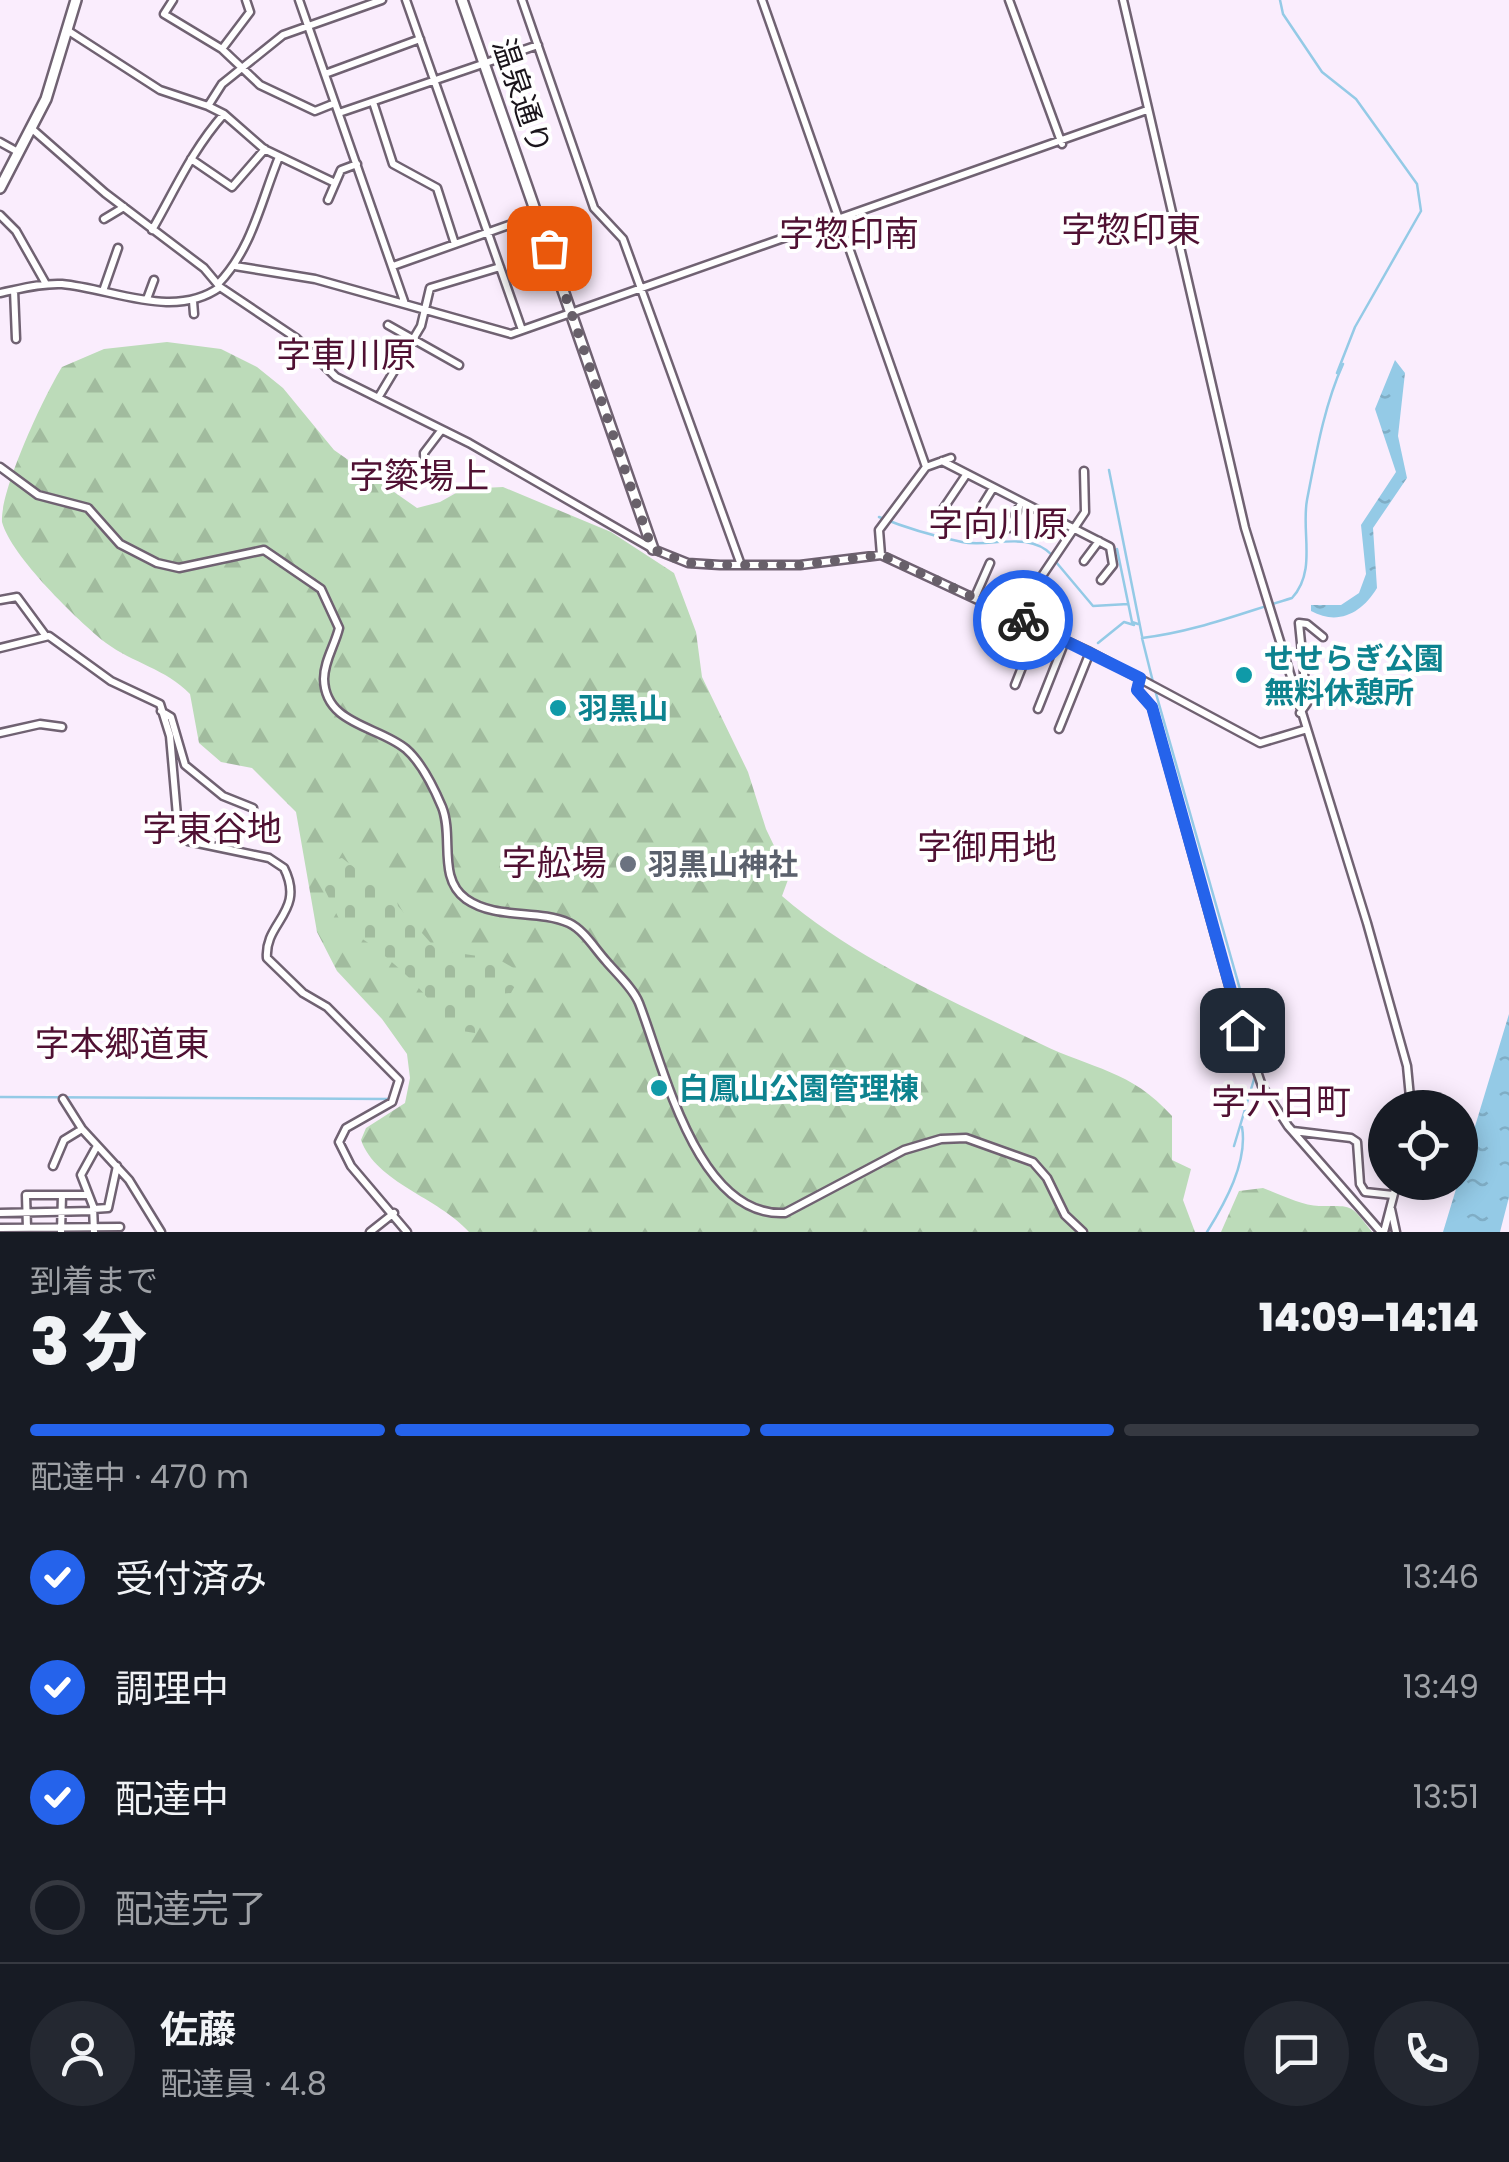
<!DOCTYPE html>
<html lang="ja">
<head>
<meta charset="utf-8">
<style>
	:root { --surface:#171b24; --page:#242831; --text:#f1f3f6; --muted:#9ea1a6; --line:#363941; --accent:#2563eb }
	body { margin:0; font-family:Poppins,"Noto Sans JP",sans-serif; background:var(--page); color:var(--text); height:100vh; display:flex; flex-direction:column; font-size:38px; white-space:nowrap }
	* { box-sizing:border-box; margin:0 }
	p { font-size:32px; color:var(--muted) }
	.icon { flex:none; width:55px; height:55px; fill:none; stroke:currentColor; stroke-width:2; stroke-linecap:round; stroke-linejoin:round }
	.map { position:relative; height:1232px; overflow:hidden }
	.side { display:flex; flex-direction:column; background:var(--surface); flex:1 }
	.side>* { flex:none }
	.tools { position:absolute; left:1368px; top:1090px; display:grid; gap:20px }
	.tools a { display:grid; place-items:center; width:110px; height:110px; border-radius:50%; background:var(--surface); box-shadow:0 5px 25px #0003; font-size:50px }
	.pin { position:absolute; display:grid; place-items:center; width:85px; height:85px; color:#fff; margin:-42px; border-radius:20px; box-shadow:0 5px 15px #0006 }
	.courier { position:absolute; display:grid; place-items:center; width:100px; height:100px; margin:-50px; border:8px solid #2563eb; border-radius:50%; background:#fff; color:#222; box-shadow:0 2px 12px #0007 }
	.overview em { font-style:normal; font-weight:800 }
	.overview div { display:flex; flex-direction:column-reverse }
	.overview { display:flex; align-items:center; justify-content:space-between; height:170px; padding:0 30px }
	h1 { font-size:65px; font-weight:800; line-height:75px }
	.bar { display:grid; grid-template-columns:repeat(4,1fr); gap:15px 10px; align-content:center; height:120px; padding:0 30px }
	.bar i { height:12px; border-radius:8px; background:var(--line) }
	.bar .on { background:var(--accent) }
	.bar p { grid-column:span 4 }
	.line { display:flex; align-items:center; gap:25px; padding:0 30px; border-top:2px solid var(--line) }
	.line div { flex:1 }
	.round { display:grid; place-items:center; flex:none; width:105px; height:105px; border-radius:52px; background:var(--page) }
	ol { padding:0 30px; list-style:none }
	li { display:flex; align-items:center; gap:30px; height:110px }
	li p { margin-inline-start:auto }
	li .icon { padding:10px; border-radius:50%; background:var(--accent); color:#fff; stroke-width:4 }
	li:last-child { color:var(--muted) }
	li i { width:55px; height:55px; border:5px solid var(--line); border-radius:50% }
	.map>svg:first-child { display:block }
	.forest { fill:url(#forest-firs) }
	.cemetery { fill:url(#cemetery-stones) }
	.water { fill:url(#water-ripples) }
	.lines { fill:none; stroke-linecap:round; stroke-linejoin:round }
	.stream { stroke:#94cae6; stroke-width:2.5 }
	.street-casing { stroke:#706272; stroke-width:11 }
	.secondary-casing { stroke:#706272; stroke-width:14 }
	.street { stroke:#fff; stroke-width:6 }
	.secondary { stroke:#fff; stroke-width:9 }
	.done { stroke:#68606a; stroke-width:10; stroke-dasharray:0 18 }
	.route { stroke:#2563eb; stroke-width:12 }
	.culture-dot { fill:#0f9aa8; stroke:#fff; stroke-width:4 }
	.worship-dot { fill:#6b7280; stroke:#fff; stroke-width:4 }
	.labels { text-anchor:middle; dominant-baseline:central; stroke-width:8; stroke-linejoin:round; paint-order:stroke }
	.street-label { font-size:30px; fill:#1a141b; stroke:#fff }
	.culture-label { font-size:30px; font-weight:bold; fill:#0d838f; stroke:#fff; text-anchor:start }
	.worship-label { font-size:30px; font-weight:bold; fill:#5b616d; stroke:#fff; text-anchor:start }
	.quarter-label { font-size:35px; fill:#501133; stroke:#fff }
</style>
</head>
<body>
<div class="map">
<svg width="1509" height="1232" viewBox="0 0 1509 1232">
	<defs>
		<pattern id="forest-firs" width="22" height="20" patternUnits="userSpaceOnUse" patternTransform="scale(2.5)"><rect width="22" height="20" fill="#bcdbb9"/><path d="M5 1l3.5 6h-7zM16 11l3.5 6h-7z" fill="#a1bb9e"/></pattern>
		<pattern id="cemetery-stones" width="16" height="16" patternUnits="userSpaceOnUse" patternTransform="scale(2.5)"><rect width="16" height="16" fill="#bcdbb9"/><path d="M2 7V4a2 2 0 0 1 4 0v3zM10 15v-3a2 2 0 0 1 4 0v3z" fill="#a1bb9e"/></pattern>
		<pattern id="water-ripples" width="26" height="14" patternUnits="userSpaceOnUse" patternTransform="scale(2.5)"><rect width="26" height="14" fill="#94cae6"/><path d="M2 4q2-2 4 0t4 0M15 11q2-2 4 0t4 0" fill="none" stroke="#7fadc5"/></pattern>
	</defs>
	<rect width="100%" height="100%" fill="#faedfd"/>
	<path class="forest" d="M167,342l54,7 36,18 26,21 51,62 83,58 23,-6 23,-13 40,-2 108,45 63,41 22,59 6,45 46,95 18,57 23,48 -7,19c74,64 171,105 259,148 51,25 90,26 131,72v44l19,9 -8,31 12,32h-726c-31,-35 -93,-49 -108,-92l5,-12 39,-25 5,-25 -3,-24 -25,-35 -45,-48 -20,-39 -21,-120 -44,-44 -31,-6 -22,-19 -9,-49c-24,-25 -57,-31 -84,-51 -28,-22 -95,-87 -104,-121 -2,-32 42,-126 60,-155l42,-18z
		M1263,1188c16,6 40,18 56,18 34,0 31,-3 53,26h-151l18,-41z"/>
	<path class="cemetery" d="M342,858l17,13 34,10 5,25 39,44 61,9 24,14 -11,20 -25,2 -11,38 -32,-5c-8,-9 -7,-18 -14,-28 -12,-18 -66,-66 -85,-71l-25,-51 6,-16z"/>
	<path class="water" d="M1395,360l10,13 -7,63 9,42 -34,50 4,60c-15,25 -39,38 -66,23v-6h30l18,-12 7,-19 -5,-49 35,-53 -21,-63z
		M1509,1014v183l-9,35h-57z"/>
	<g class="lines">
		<path class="stream" d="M1280,0l3,14 39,58 34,27 61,85 4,27 -66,116 -18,46
			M1109,470l33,166
			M879,517c27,11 54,19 83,25 28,6 66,-12 90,13
			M1117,549l15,73 6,2
			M1056,562l37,44 35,-2
			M1098,643l26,-21 10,3
			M1153,682l-11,-44c52,-6 100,-25 150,-40 25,-27 9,-66 15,-98 9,-46 17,-94 36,-136
			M1155,690l94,331 8,42
			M0,1097l389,2
			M1234,1146l21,-70
			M1207,1232c18,-29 41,-70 35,-105"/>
		<defs>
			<path id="street" d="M173,0l-9,14 58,35 38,36 55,26 20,-8
				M299,0l106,304
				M406,0l116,330
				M522,0l72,208 29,31 118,326
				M762,0l164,467 -47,63 2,25
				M1009,0l53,144
				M1123,0l122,528 122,395 40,143 4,42
				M67,30l93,60 48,16
				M222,49l28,-37 -4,-12
				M325,74l95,-35
				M373,102l20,62 44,24 18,56
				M339,113l199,-68
				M224,114l40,35 69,33
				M31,128l74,65 99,75 16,19 76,51 40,39 133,66 184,106 35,14 32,2h80l81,-10 209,97 170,91 47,-14
				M0,142l18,10
				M191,159l41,28 33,-38
				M328,200l13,-30 16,-6
				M0,215l16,16 30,53
				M104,219l20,-12
				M152,230c23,-40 40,-80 72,-116l-16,-8 14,-22 61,-49 99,-35
				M235,266l80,13 196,55 636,-224
				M393,266l144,-51
				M218,284c34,-35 43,-83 61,-127
				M14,290l2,49
				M103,291l15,-43
				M0,293c20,-4 41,-10 62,-9 52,5 112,36 158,3
				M147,299l7,-19
				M193,301l1,13
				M388,325l71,40
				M378,398l43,-72 9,-38 70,-21
				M942,461l168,86 3,18 -12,15
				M0,467l38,28 50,13 32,36 37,19 22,5 85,-18 57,39 18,39c-4,17 -15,33 -15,51 1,46 55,47 82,70 16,14 28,39 36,58 12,30 -5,71 24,92 30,21 71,10 103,24 15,7 26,26 37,38 10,12 27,27 33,42 25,64 58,215 146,210l119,-63 37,-11 25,-1 67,24 14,16 18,37 18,17
				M926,467l25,-9
				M414,486l11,-9 -1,-24 16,-21
				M941,512l25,-37
				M974,519l19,-31
				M1041,527l6,-12
				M1009,528l12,-25
				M1084,561l15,-20
				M975,597l15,-34
				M0,600l17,-3 28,38
				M1015,616l70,-104 -1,-41
				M0,648l49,-12 62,45 49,23 10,32 8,91 10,14 81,17 15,10c22,44 -20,54 -17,90l36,35 24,14 72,73 -7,22 -46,26 -7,14 12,24 56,66
				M1140,678l-3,12 15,17 81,293 29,86 26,40 93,106
				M1015,685l23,-58
				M1038,709l27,-68
				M161,711l10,6 14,48 38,31 30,12
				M1300,713l7,-10 -8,-80 8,1 16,13
				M1059,729l31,-77
				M0,733l40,-9 22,3
				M63,1099l19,30 47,51 32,52
				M1293,1131l58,7 6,4 3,42 5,8 28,3
				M53,1166l11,-26 18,-11
				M93,1209l15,-1 9,-42
				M1391,1209l5,23
				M0,1213l93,-2
				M0,1228l120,-1
				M27,1228l-1,-33h62
				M61,1232l1,-37
				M94,1232l-1,-26 -12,-31 16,-29
				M370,1232l24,-19
				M1384,1232l13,-50"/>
			<path id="secondary" d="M462,0l191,549
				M0,188l46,-89 30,-99"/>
		</defs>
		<use href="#street" class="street-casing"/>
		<use href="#secondary" class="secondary-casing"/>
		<use href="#street" class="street"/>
		<use href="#secondary" class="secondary"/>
	</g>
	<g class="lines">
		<path class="done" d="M549,248l103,301 36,14 32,2h80l81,-10 142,65"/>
		<path class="route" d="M1023,620l117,58 -3,12 15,17 90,323"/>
	</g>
	<g class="culture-dot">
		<circle cx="1244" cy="675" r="10"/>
		<circle cx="558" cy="708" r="10"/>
		<circle cx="659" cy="1088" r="10"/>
	</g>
	<circle class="worship-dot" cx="628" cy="864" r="10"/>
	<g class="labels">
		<g class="street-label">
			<text transform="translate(522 96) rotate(71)">温泉通り</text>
		</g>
		<g class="culture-label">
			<text x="1264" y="658">せせらぎ公園<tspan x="1264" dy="34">無料休憩所</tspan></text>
			<text x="578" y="708">羽黒山</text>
			<text x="679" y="1088">白鳳山公園管理棟</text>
		</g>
		<g class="worship-label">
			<text x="648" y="864">羽黒山神社</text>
		</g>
		<g class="quarter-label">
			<text x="1131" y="229">字惣印東</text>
			<text x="849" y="233">字惣印南</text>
			<text x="346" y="354">字車川原</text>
			<text x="419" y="475">字簗場上</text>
			<text x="998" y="523">字向川原</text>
			<text x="212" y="828">字東谷地</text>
			<text x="987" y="846">字御用地</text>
			<text x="554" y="862">字舩場</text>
			<text x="122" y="1043">字本郷道東</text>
			<text x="1281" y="1101">字六日町</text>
		</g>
	</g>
</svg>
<div class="tools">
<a><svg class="icon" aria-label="locate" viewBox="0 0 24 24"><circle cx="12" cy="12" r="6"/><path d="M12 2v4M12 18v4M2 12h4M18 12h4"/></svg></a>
</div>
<div class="pin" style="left:549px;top:248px;background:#ea580c"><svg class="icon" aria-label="bag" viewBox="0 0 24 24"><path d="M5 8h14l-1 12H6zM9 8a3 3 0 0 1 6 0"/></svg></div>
<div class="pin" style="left:1242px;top:1030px;background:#1f2937"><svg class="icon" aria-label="home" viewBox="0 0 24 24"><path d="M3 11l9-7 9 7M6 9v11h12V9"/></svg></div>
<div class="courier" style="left:1023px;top:620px"><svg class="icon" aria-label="bike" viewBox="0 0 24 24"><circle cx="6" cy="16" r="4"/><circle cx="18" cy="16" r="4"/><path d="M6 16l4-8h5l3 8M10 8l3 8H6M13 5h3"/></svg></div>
</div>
<section class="side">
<div class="overview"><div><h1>3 分</h1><p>到着まで</p></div><em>14:09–14:14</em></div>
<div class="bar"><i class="on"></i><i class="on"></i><i class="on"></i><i></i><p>配達中 · 470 m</p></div>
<ol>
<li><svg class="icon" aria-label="check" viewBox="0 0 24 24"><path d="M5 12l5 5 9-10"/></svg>受付済み<p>13:46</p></li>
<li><svg class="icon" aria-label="check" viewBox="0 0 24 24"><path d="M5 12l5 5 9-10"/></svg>調理中<p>13:49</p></li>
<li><svg class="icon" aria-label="check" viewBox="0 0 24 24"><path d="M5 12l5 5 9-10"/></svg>配達中<p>13:51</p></li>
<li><i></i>配達完了</li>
</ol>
<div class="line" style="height:180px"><a class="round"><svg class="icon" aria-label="person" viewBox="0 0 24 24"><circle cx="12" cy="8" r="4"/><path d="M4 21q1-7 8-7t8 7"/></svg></a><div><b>佐藤</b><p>配達員 · 4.8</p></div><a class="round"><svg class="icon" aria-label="chat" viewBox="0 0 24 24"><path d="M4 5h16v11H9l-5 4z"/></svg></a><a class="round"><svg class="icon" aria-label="phone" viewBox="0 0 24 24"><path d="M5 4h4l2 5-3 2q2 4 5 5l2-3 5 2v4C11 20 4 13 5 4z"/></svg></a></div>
</section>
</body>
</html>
